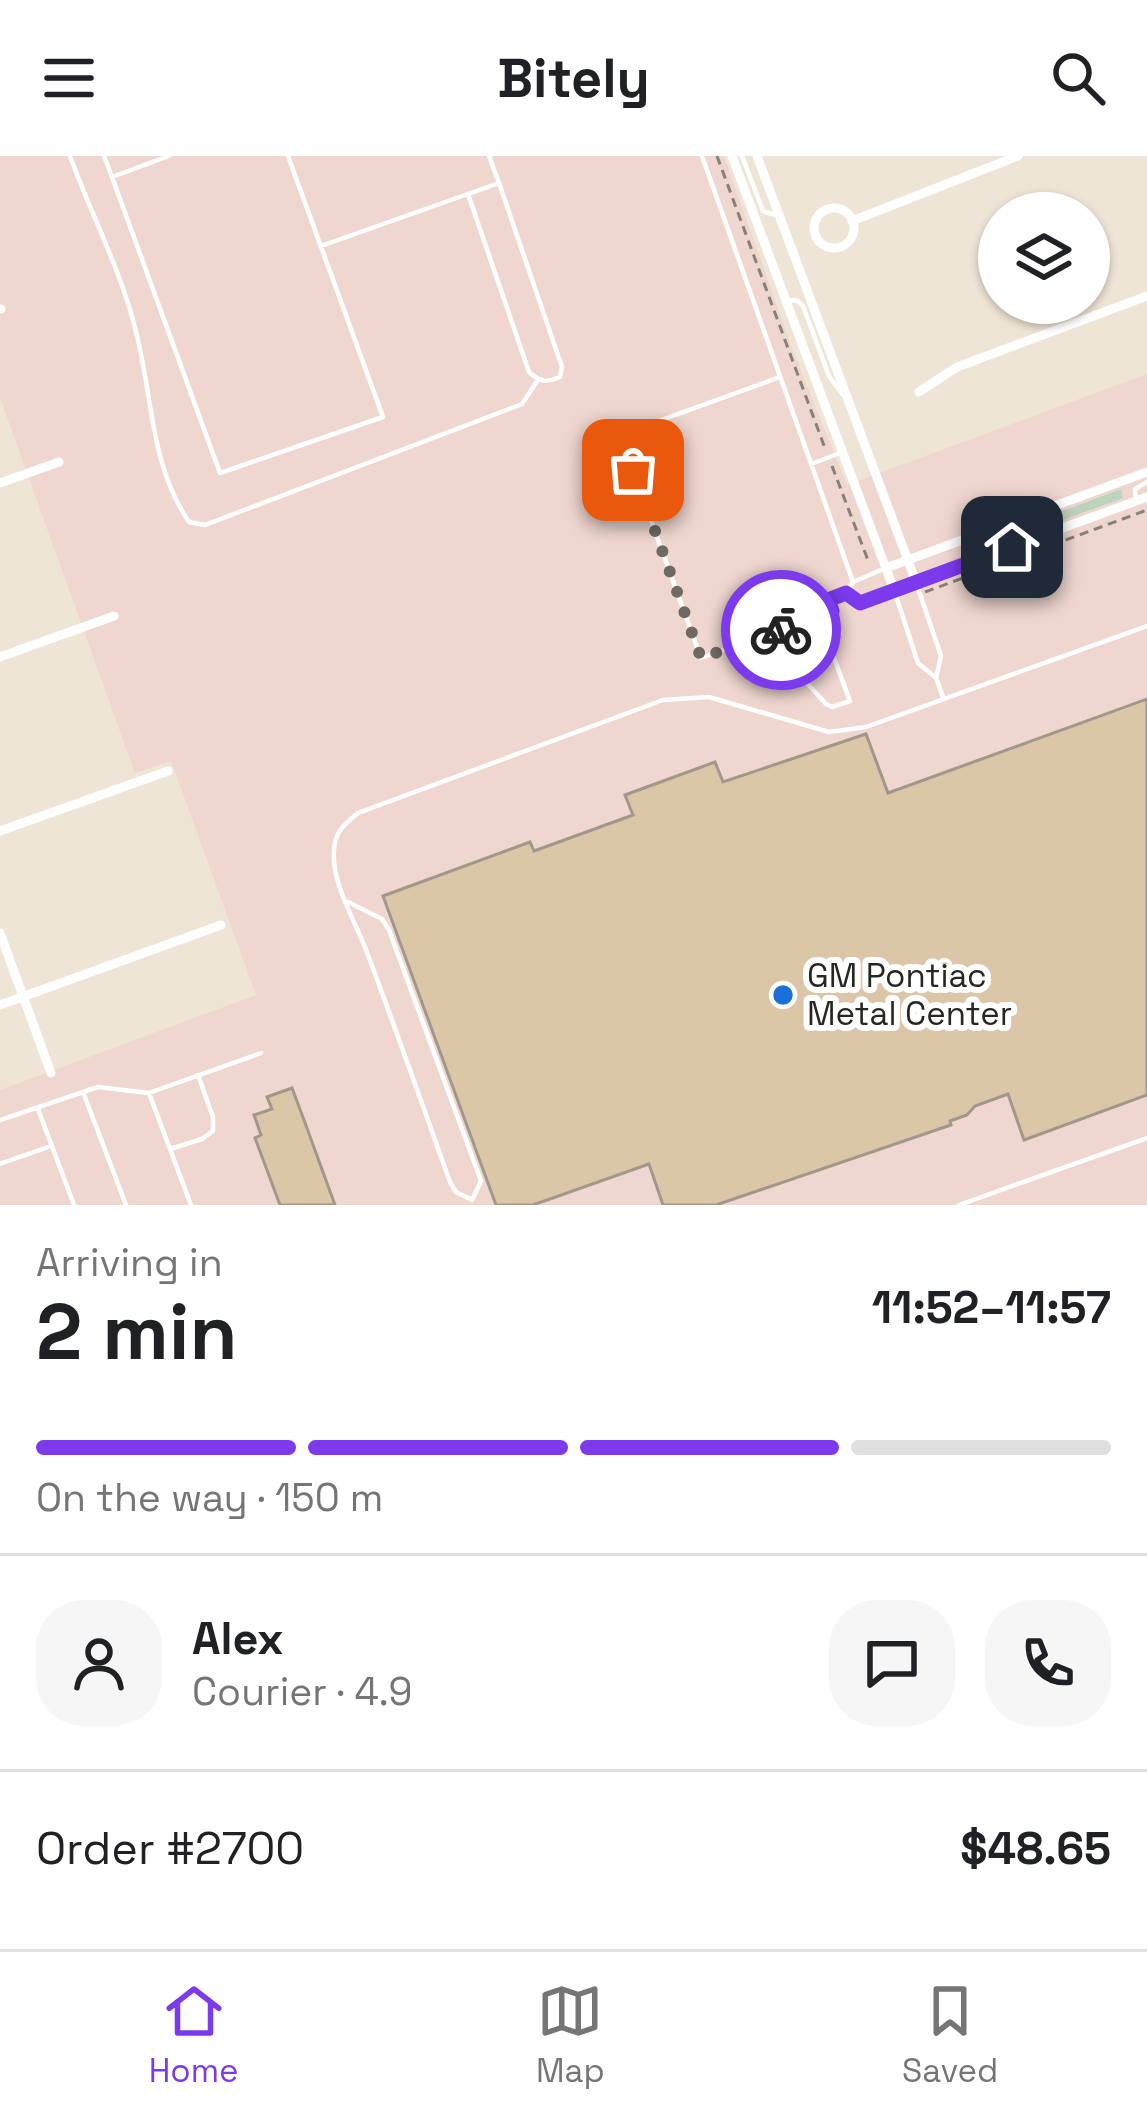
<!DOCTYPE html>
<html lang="en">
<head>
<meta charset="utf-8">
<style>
	:root { --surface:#fff; --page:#f6f6f6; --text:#202124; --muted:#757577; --line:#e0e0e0; --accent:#7c3aed }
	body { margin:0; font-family:"Space Grotesk",sans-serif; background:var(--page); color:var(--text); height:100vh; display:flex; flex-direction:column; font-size:45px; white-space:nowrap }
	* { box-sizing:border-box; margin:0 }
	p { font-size:39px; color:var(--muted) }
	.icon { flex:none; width:66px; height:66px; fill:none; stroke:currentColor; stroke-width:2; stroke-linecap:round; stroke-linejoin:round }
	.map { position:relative; height:1049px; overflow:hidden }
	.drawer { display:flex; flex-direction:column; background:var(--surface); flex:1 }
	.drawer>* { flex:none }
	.controls { position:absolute; left:978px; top:36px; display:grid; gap:24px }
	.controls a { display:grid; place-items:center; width:132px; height:132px; border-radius:50%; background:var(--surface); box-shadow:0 3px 9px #0004; font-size:60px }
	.pin { position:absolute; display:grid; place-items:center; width:102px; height:102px; color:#fff; margin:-51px; border-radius:24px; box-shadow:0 6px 18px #0006 }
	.courier { position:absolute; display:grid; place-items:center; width:120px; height:120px; margin:-60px; border:9px solid #7c3aed; border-radius:50%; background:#fff; color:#222; box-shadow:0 3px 15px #0007 }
	.summary em { font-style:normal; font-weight:700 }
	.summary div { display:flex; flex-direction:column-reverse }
	.summary { display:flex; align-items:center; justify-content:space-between; height:204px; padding:0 36px }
	h1 { font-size:78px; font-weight:700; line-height:90px }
	.bar { display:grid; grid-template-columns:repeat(4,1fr); gap:18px 12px; align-content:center; height:144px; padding:0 36px }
	.bar i { height:15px; border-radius:9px; background:var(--line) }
	.bar .active { background:var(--accent) }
	.bar p { grid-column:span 4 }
	.line { display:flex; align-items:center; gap:30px; padding:0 36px; border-top:3px solid var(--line) }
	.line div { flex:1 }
	.round { display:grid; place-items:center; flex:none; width:126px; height:126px; border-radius:48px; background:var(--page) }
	header { display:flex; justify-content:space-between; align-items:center; height:156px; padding:0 36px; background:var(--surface); font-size:54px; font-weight:700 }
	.menu { display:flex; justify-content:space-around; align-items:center; height:168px; border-top:3px solid var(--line); background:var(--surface); font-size:33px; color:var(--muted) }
	.menu a { display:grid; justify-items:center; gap:6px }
	.menu .active { color:var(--accent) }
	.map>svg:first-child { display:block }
	.industrial { fill:#efd6cf }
	.green { fill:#bdd4bc }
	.building { fill:#dcc6a8; stroke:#a1988b; stroke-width:3 }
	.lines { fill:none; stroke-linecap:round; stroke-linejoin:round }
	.path { stroke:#878177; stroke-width:3; stroke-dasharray:9 6; stroke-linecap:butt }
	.lane { stroke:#fff; stroke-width:4.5 }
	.street { stroke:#fff; stroke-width:9 }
	.done { stroke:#6e6961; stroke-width:12; stroke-dasharray:0 21.6 }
	.route { stroke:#7c3aed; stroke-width:15 }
	.poi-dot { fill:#1a70da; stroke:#fff; stroke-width:4.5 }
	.labels { text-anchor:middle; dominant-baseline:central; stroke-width:12; stroke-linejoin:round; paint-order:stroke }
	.poi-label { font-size:33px; fill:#292621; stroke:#fff; text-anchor:start }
</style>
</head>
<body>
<header><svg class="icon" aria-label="menu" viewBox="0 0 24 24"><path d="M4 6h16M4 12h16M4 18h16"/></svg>Bitely<svg class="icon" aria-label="search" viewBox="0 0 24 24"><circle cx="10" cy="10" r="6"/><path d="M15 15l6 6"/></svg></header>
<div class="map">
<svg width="1147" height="1049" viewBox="0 0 1147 1049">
	<rect width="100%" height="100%" fill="#efe5d7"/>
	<path class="industrial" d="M0,0h724l69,195 54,134 300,-111v831h-1147v-115l256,-95 -85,-234 -36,12 -135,-375z"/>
	<path class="green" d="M1121,333l2,9 -180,66 78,-32 36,-19z"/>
	<path class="building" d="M1147,543v396l-123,45 -16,-46 -33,12 -8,9 -17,6 1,4 -235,80h-53l-14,-41 -116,41h-37l-113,-309 147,-54 4,9 99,-36 -8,-20 90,-33 8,20 143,-48 22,59z
		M292,932l12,32 31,85h-55l-25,-67 6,-3 -7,-20 18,-6 -5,-12z"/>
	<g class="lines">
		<path class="path" d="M717,0l109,295
			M832,310l37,97
			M925,436l222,-82"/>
		<path class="lane" d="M70,0c21,58 50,112 65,172 18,66 14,135 54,194l16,3 317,-121 16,-24
			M104,0l8,21
			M169,0l-57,21 108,296 163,-56 -95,-261
			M489,0l10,27 63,184 -2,10c-14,6 -20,5 -31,-5l-61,-178 31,-11
			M702,0l151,426
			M742,0l21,55 12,4
			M321,90l147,-52
			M788,145l8,-1 7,6 26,70 13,18
			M780,221l-160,58 81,223 131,-47
			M811,308l32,-12
			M1136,343l-1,-10 12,-7
			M916,426l25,74 -5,22 7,19
			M846,437l13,10 35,-13 24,73 18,15
			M765,481l61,67 6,3 18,-6 -23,-62 13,-5 -12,-34 18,-7 7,-11 33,-14
			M348,746l34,17 7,11 92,251 -9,19 -16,-8 -6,-10c-27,-76 -54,-152 -82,-227 -11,-31 -37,-71 -34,-105 1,-19 10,-25 24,-37l305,-113 46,-3 120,35 37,-5 281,-101
			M83,936l43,113
			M149,937l112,-40
			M38,953l36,96
			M0,964l98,-33 51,6 42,112
			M170,993l32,-10 11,-8v-14l-15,-42
			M0,1008l51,-18
			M959,1049l188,-67"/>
		<path class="street" d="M732,0l162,434 253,-93
			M757,0l159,426
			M814 72a20 20 0 1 1 40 0a20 20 0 1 1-40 0Z
			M852,65l166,-65
			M0,153h1
			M919,236l38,-25 190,-71
			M0,327l59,-21
			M886,412l261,-96
			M0,501l114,-41
			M0,675l168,-60
			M0,777l51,140
			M0,849l221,-80"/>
	</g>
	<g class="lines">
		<path class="done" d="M633,314l68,188 80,-28"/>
		<path class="route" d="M781,474l51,-19 -4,-11 18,-7 14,10 152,-56"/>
	</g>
	<circle class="poi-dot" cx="783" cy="839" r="12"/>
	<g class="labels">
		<g class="poi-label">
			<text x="807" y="820">GM Pontiac<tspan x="807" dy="38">Metal Center</tspan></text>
		</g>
	</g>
</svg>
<div class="controls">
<a><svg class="icon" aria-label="layers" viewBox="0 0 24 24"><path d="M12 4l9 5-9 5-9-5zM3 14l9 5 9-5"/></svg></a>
</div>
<div class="pin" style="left:633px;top:314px;background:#ea580c"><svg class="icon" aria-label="bag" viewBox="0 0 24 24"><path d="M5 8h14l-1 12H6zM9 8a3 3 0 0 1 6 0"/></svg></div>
<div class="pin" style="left:1012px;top:391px;background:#1f2937"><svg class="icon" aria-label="home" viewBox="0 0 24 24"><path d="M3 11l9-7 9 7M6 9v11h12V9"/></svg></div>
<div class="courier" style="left:781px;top:474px"><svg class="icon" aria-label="bike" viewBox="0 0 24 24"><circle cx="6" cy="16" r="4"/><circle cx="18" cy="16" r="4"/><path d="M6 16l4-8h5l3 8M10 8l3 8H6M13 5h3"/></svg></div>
</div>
<section class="drawer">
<div class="summary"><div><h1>2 min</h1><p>Arriving in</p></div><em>11:52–11:57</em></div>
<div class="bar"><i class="active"></i><i class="active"></i><i class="active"></i><i></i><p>On the way · 150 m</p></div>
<div class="line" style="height:216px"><a class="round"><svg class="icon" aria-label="person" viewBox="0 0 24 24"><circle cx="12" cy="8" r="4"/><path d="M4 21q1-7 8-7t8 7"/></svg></a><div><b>Alex</b><p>Courier · 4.9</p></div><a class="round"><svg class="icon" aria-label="chat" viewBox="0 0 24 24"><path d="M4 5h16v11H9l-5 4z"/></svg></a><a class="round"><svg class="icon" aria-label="phone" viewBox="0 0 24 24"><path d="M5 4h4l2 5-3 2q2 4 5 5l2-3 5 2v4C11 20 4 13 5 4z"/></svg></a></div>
<div class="line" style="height:156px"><div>Order #2700</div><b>$48.65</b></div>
</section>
<nav class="menu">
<a class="active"><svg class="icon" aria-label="home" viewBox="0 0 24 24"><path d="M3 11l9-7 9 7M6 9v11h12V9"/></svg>Home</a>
<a><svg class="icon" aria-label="map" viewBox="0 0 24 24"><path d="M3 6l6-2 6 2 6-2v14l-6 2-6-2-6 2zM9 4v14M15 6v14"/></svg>Map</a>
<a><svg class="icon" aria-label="saved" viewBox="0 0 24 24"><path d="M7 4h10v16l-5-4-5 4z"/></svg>Saved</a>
</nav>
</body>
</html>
